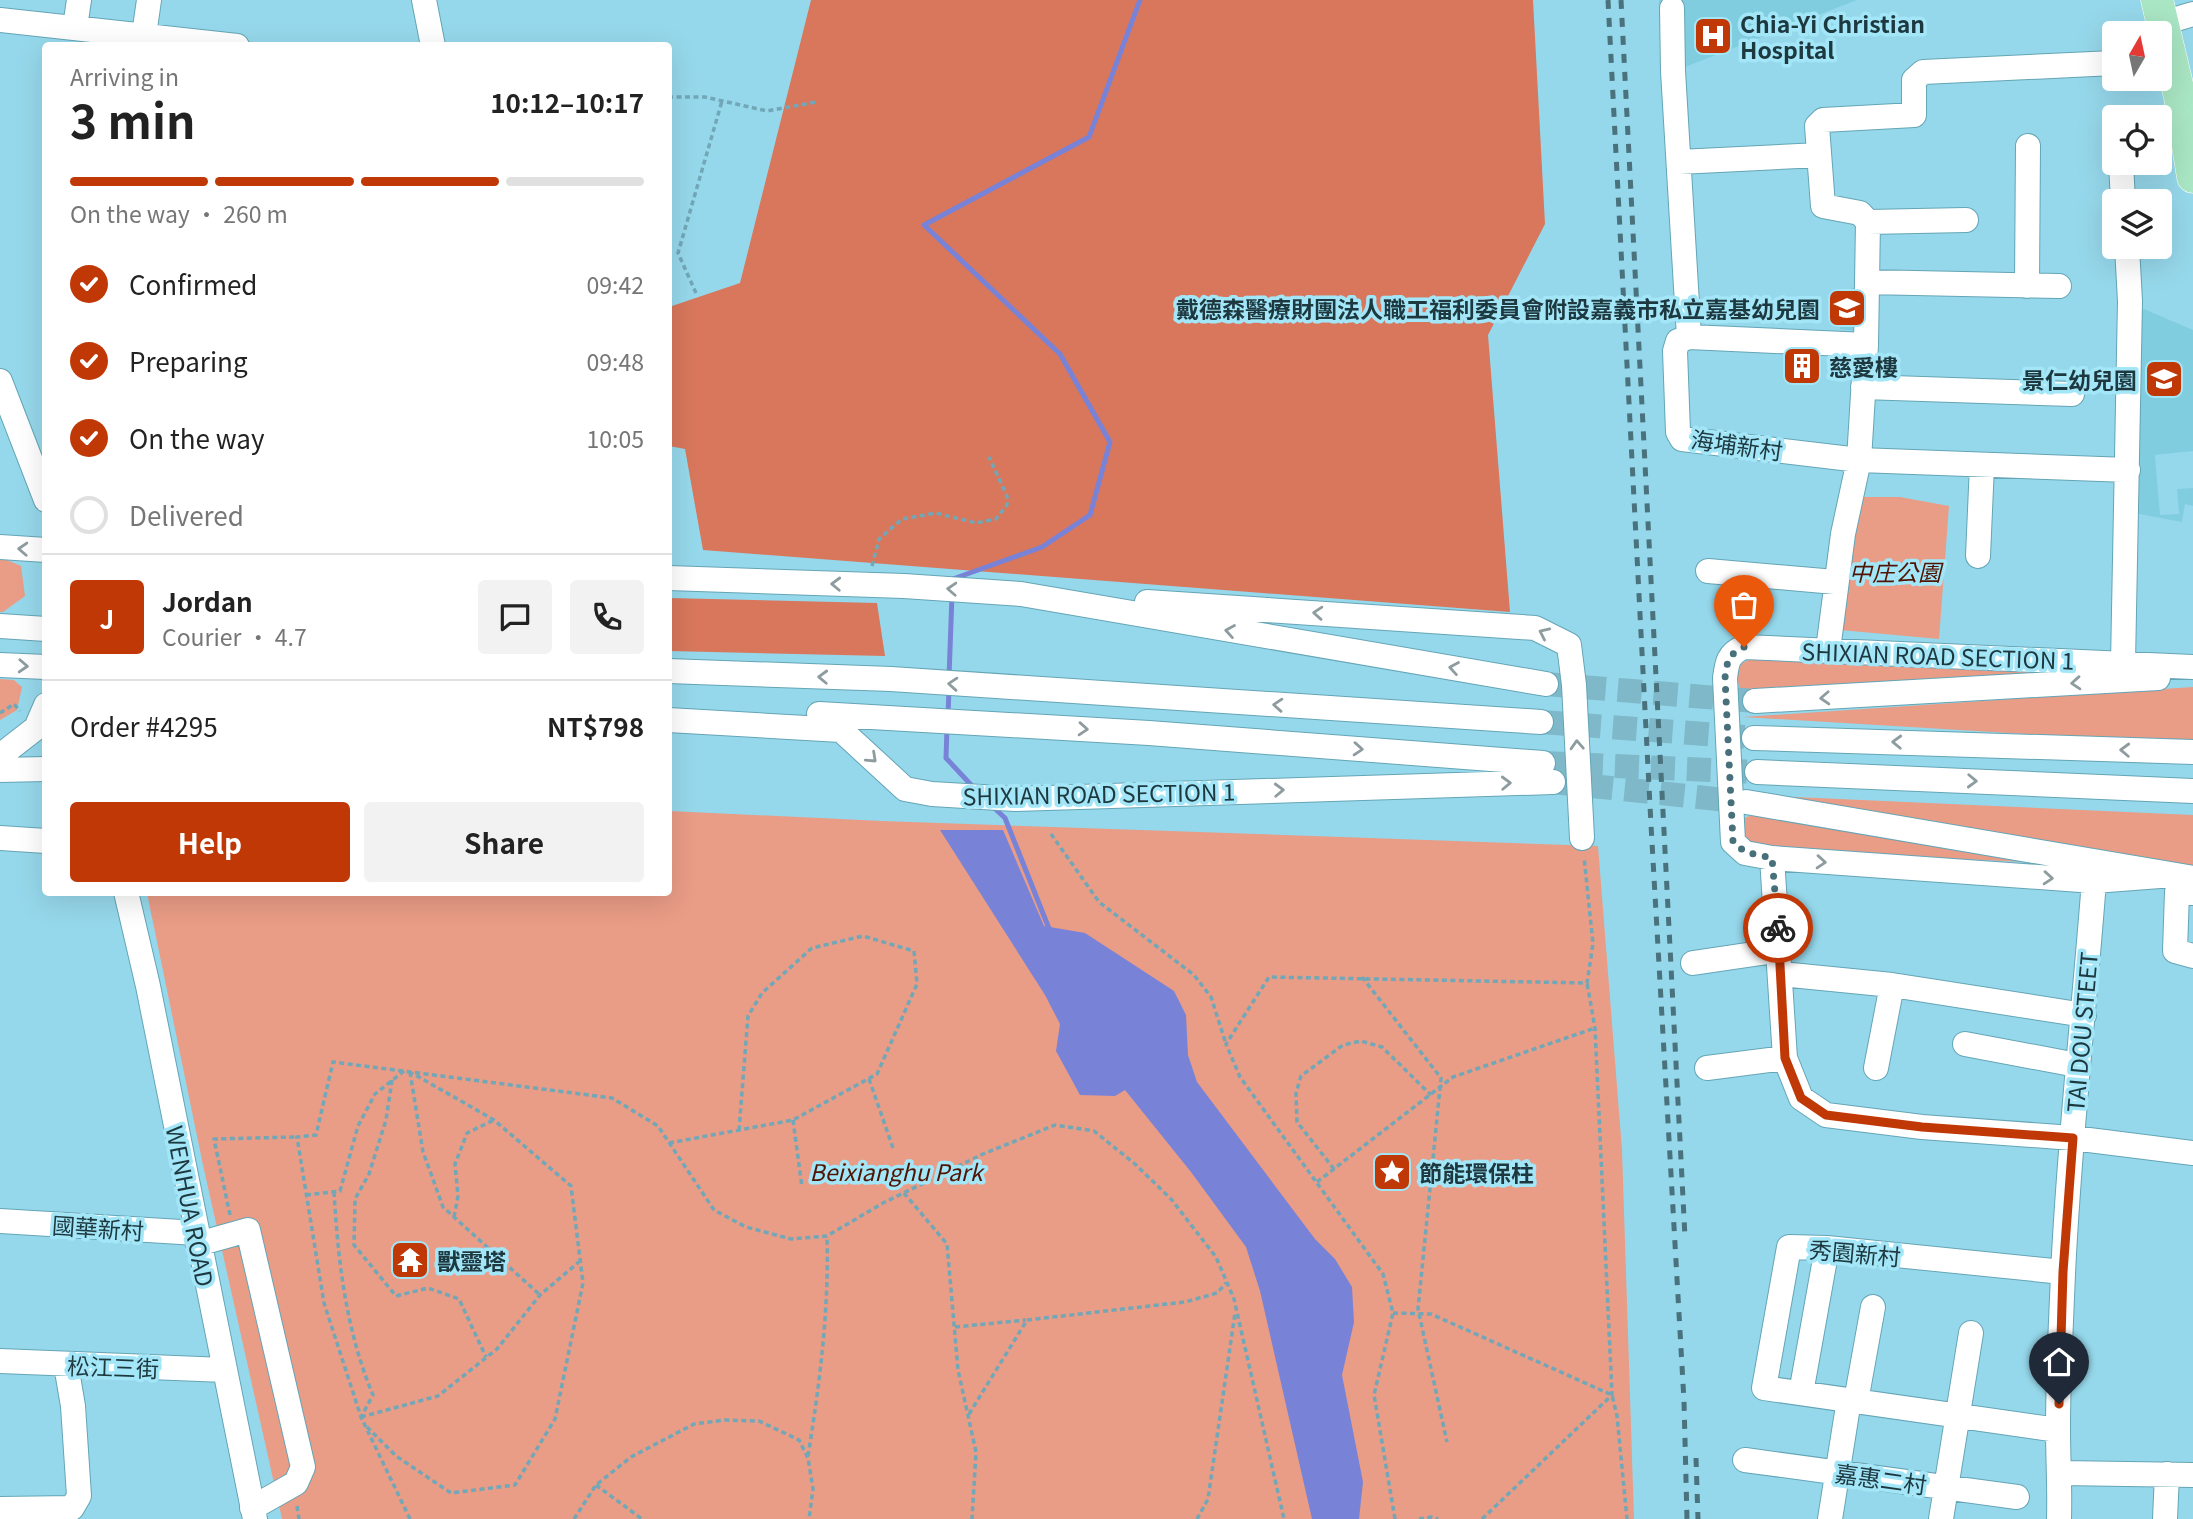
<!DOCTYPE html>
<html lang="en">
<head>
<meta charset="utf-8">
<style>
	:root { --surface:#fff; --page:#f2f2f2; --text:#222; --muted:#767676; --line:#e0e0e0; --accent:#c03805 }
	body { margin:0; font-family:Georgia,"Noto Sans TC",serif; background:var(--page); color:var(--text); height:100vh; display:flex; flex-direction:column; font-size:26px; white-space:nowrap }
	* { box-sizing:border-box; margin:0 }
	p { font-size:23px; color:var(--muted) }
	.icon { flex:none; width:38px; height:38px; fill:none; stroke:currentColor; stroke-width:2; stroke-linecap:round; stroke-linejoin:round }
	.map { position:relative; flex:1; overflow:hidden }
	.panel { position:absolute; left:42px; top:42px; width:630px; height:854px; display:flex; flex-direction:column; background:var(--surface); border-radius:7px; box-shadow:0 7px 28px #0002 }
	.panel>* { flex:none }
	.needle { width:46px; rotate:9deg }
	.buttons { position:absolute; left:2102px; top:21px; display:grid; gap:14px }
	.buttons a { display:grid; place-items:center; width:70px; height:70px; border-radius:7px; background:var(--surface); box-shadow:0 7px 28px #0002; font-size:35px }
	.pin { position:absolute; display:grid; place-items:center; width:60px; height:60px; color:#fff; margin:-72px -30px; border-radius:50% 50% 50% 0; rotate:-45deg; box-shadow:0 0 7px #0007 }
	.pin .icon { rotate:45deg }
	.courier { position:absolute; display:grid; place-items:center; width:70px; height:70px; margin:-35px; border:5px solid #c03805; border-radius:50%; background:#fff; color:#222; box-shadow:0 2px 9px #0007 }
	.summary em { font-style:normal; font-weight:700 }
	.summary div { display:flex; flex-direction:column-reverse }
	.summary { display:flex; align-items:center; justify-content:space-between; height:119px; padding:0 28px }
	h1 { font-size:46px; font-weight:700; line-height:52px }
	.bar { display:grid; grid-template-columns:repeat(4,1fr); gap:10px 7px; align-content:center; height:84px; padding:0 28px }
	.bar i { height:9px; border-radius:5px; background:var(--line) }
	.bar .current { background:var(--accent) }
	.bar p { grid-column:span 4 }
	.line { display:flex; align-items:center; gap:18px; padding:0 28px; border-top:2px solid var(--line) }
	.line div { flex:1 }
	.round { display:grid; place-items:center; flex:none; width:74px; height:74px; border-radius:7px; background:var(--page) }
	ol { padding:0 28px; list-style:none }
	li { display:flex; align-items:center; gap:21px; height:77px }
	li p { margin-inline-start:auto }
	li .icon { padding:7px; border-radius:50%; background:var(--accent); color:#fff; stroke-width:4 }
	li:last-child { color:var(--muted) }
	li i { width:38px; height:38px; border:4px solid var(--line); border-radius:50% }
	.primary-button { display:flex; gap:14px; margin-top:auto; padding:14px 28px }
	.primary-button a { flex:1; height:80px; border-radius:7px; background:var(--accent); color:#fff; font-size:28px; font-weight:700; line-height:80px; text-align:center }
	.primary-button a+a { background:var(--page); color:var(--text) }
	.map>svg:first-child { display:block }
	.built { fill:#81cde0 }
	.green { fill:#e99c86 }
	.forest { fill:#d8775c }
	.water { fill:#7883d8 }
	.lines { fill:none; stroke-linecap:round; stroke-linejoin:round }
	.stream { stroke:#7883d8; stroke-width:5 }
	.minor-tunnel { stroke:#7eb8c9; stroke-width:24; stroke-dasharray:24 12; stroke-linecap:butt }
	.minor-casing { stroke:#64a5b6; stroke-width:26 }
	.major-casing { stroke:#fff; stroke-width:33 }
	.path { stroke:#71a7b7; stroke-width:3.5; stroke-dasharray:5 3.5; stroke-linecap:butt }
	.minor { stroke:#fff; stroke-width:24 }
	.major { stroke:#a9e6c3; stroke-width:32 }
	.rail { stroke:#49727d; stroke-width:5; stroke-dasharray:9 9; stroke-linecap:butt }
	.oneway { stroke:#8e9c9f }
	.done { stroke:#47707b; stroke-width:7; stroke-dasharray:0 12.6 }
	.route { stroke:#c03805; stroke-width:9 }
	.labels { text-anchor:middle; dominant-baseline:central; stroke-width:7; stroke-linejoin:round; paint-order:stroke }
	.poi-label { font-size:23px; font-weight:bold; fill:#1d383f; stroke:#a3e6f8; text-anchor:start }
	.street-label { font-size:23px; fill:#1d383f; stroke:#a3e6f8 }
	.park-label { font-size:23px; font-style:italic; fill:#511402; stroke:#a3e6f8 }
</style>
</head>
<body>
<div class="map">
<svg width="2193" height="1519" viewBox="0 0 2193 1519">
	<rect width="100%" height="100%" fill="#96d8eb"/>
	<path class="built" d="M1659,0h198l-195,76z
		M1859,285l-4,46 -15,-2v-6l-7,-14 2,-2 -4,-8z
		M2144,309l49,21v121l-38,4 5,60 19,-1 -2,-25 16,-1v18l-8,-2 -3,18 -48,-9 2,-195z"/>
	<path class="green" d="M1860,497h40l49,9 -10,133 -99,-9z
		M0,557l21,9 4,30 -22,16h-3z
		M1752,658l342,16 -341,22 -13,-6 -3,-13 4,-13z
		M0,679l14,1 8,7 -5,23 -17,10z
		M2193,687v57l-450,-27z
		M1748,795l445,20v53z
		M669,811l213,10 716,25 24,304 12,369h-1352l-79,-354 -56,-272 521,-1z
		M1754,814l321,50 -302,-13 -24,-6 -10,-20 6,-7z"/>
	<path class="forest" d="M811,0h722l12,224 -57,111 22,277 -807,-62 -18,-101 -16,-3v-139l71,-24z
		M669,598l208,5 8,53 -216,-5z"/>
	<path class="water" d="M940,830h63l41,96 41,7 89,58 12,24 2,40 9,27 118,157 20,20 17,28 2,35 -12,53 21,107 -4,37h-47l-52,-228 -14,-44 -55,-75 -66,-82 -10,6 -35,-1 -24,-44 4,-27 -15,-29z"/>
	<g class="lines">
		<path class="stream" d="M953,579l89,-32 48,-32 20,-73 -50,-88 -136,-129 165,-88 51,-137
			M949,677l3,-82
			M948,715l1,-25
			M947,728l-1,30 28,30
			M991,805l14,13 45,113"/>
		<path class="minor-tunnel" d="M1546,684l209,17
			M1541,722l205,15
			M1543,763l214,9
			M1553,782l193,20"/>
		<defs>
			<path id="minor" d="M424,0l9,46
				M1672,8l1,63 16,266 177,8
				M0,20l237,26
				M2163,23l30,-9
				M75,27l4,-27
				M144,35l5,-35
				M1679,162l140,-7
				M2121,163l2,38
				M1868,222l98,-2
				M1867,282l192,4
				M2027,286l1,-140
				M1689,337l-11,4 -3,10 3,81 4,7 177,21 269,10
				M0,381l46,119
				M1863,387l209,7
				M0,547l46,3
				M1978,556l4,-91
				M1708,571l127,11
				M668,578l236,8 117,8 525,90
				M1147,602l388,26 34,17 5,40 8,153
				M0,626l46,3
				M1828,650l15,-116 16,-74 7,-115 2,-123 -8,-9 -37,-7 -6,-80 6,-6 91,-5v-35l9,-8 191,-9
				M2123,663l7,-362 -3,-54
				M0,665l46,2
				M668,671l223,8 650,43
				M1755,701l403,-23
				M819,714l330,19 394,30
				M668,720l173,10 64,59 27,5 83,5 538,-17
				M1754,738l439,14
				M0,756l36,-28 10,-23
				M0,770l46,-1
				M1757,772l436,19
				M1746,802l447,76
				M0,838l46,3
				M1772,858l13,200 16,40 25,17 96,12 151,11 120,15
				M2173,875l-79,6 -322,-23 -27,-5 -12,-11 -8,-164c2,-16 3,-24 19,-31l449,20
				M126,892l22,94 107,533
				M2193,893l-16,-1 -2,59 18,5
				M1693,963l87,-13
				M1781,974l111,11 192,30
				M1965,1044l112,21
				M1707,1068l78,-10
				M1876,1068l16,-83
				M0,1221l197,12
				M198,1244l50,-14 55,237 -7,16 -44,25
				M0,1361l225,9
				M1801,1393l26,-145
				M1856,1401l17,-94
				M2058,1430l-294,-42 25,-141 38,1 236,24
				M1745,1460l272,37
				M2061,1473l132,2
				M0,1509l72,-1 7,-12 -6,-90 -7,-41
				M1830,1519l19,-119
				M1941,1519l30,-186
				M2059,1519c1,-30 -1,-60 -1,-91 0,-51 3,-103 5,-154 6,-131 21,-262 31,-393
				M2165,1519l2,-45"/>
			<path id="major" d="M2157,0l23,97 13,80"/>
		</defs>
		<use href="#minor" class="minor-casing"/>
		<use href="#major" class="major-casing"/>
		<path class="path" d="M668,97h37l62,14 49,-9
			M696,293l-18,-40 44,-152
			M872,566l7,-27 23,-20 34,-6 40,10 20,-4 11,-14v-9l-18,-39
			M0,713l14,-9 6,7
			M1051,834l48,68 95,73 17,22 15,47
			M1362,977l79,101 -23,231 29,133
			M410,1072l13,80 20,55 97,88
			M869,1079l24,69
			M392,1080l-6,40 -17,54 -14,25 -1,46 42,51 32,-8 31,11 27,58
			M793,1120l9,67
			M669,1143l124,-23 84,-46 40,-90 -3,-33 -51,-15 -51,12 -50,45 -14,23 -9,114
			M1334,1169l-37,-47 -1,-29 5,-17 42,-31 18,-4 21,6 49,48
			M1317,1182l136,-105 142,-49
			M334,1192c4,69 12,139 39,203l-12,22
			M904,1193l43,51 11,126 18,82 -4,67
			M306,1195l34,-4 18,-65 17,-32 29,-23
			M230,1215l-16,-76 82,-2
			M454,1217l4,-21 -3,-32 12,-31 27,-13
			M1393,1313l38,1 181,81 5,21 10,103
			M955,1327l71,-7
			M969,1414l58,-94 158,-18 32,-9 9,-10
			M361,1417l77,-21 59,-47 43,-54 40,-34
			M367,1427l29,29 55,37 64,-8 40,-66 28,-136 -12,-97 -77,-66 -82,-47
			M808,1456c12,-75 21,-145 19,-220
			M596,1485l46,34
			M297,1506l2,13
			M410,1519l-49,-102 -37,-114 -27,-166 19,-2 17,-73 279,36 46,28 56,84 32,17 45,12 36,-3 56,-33 100,-49 72,-29 39,6 41,33 36,35 45,58 18,42 50,220
			M574,1519l22,-34 35,-28 63,-33 31,-4 34,1 40,19 9,18 5,31 -4,30
			M1197,1519l11,-20 27,-186
			M1395,1519l-21,-124 19,-82 -10,-39 -143,-197 -14,-33 43,-67 318,6 6,-39 -9,-87
			M1419,1519l12,-2 7,2
			M1482,1519l130,-124 -17,-367 -8,-45"/>
		<use href="#minor" class="minor"/>
		<use href="#major" class="major"/>
		<path class="rail" d="M1608,0l43,825 33,576 3,118
			M1621,0l64,1237
			M1696,1458l2,61"/>
	</g>
	<defs><path id="oneway-chevron" d="M-2-3.5L2.5 0L-2 3.5" fill="none" stroke-width="1.6" stroke-linecap="round" stroke-linejoin="round" transform="scale(1.75)"/></defs>
	<g class="oneway">
		<use href="#oneway-chevron" transform="translate(23 549) rotate(-177)"/>
		<use href="#oneway-chevron" transform="translate(836 584) rotate(-178)"/>
		<use href="#oneway-chevron" transform="translate(952 589) rotate(-177)"/>
		<use href="#oneway-chevron" transform="translate(1318 613) rotate(-176)"/>
		<use href="#oneway-chevron" transform="translate(1230 631) rotate(-170)"/>
		<use href="#oneway-chevron" transform="translate(1544 633) rotate(-155)"/>
		<use href="#oneway-chevron" transform="translate(23 666) rotate(3)"/>
		<use href="#oneway-chevron" transform="translate(1454 668) rotate(-170)"/>
		<use href="#oneway-chevron" transform="translate(823 677) rotate(-178)"/>
		<use href="#oneway-chevron" transform="translate(2076 683) rotate(176)"/>
		<use href="#oneway-chevron" transform="translate(953 684) rotate(-176)"/>
		<use href="#oneway-chevron" transform="translate(1825 698) rotate(177)"/>
		<use href="#oneway-chevron" transform="translate(1278 705) rotate(-176)"/>
		<use href="#oneway-chevron" transform="translate(1083 729) rotate(4)"/>
		<use href="#oneway-chevron" transform="translate(1897 742) rotate(-178)"/>
		<use href="#oneway-chevron" transform="translate(1577 745) rotate(-93)"/>
		<use href="#oneway-chevron" transform="translate(1358 749) rotate(4)"/>
		<use href="#oneway-chevron" transform="translate(2125 750) rotate(-178)"/>
		<use href="#oneway-chevron" transform="translate(872 758) rotate(43)"/>
		<use href="#oneway-chevron" transform="translate(1972 781) rotate(2)"/>
		<use href="#oneway-chevron" transform="translate(1506 783) rotate(-2)"/>
		<use href="#oneway-chevron" transform="translate(1279 790) rotate(-2)"/>
		<use href="#oneway-chevron" transform="translate(1821 862) rotate(4)"/>
		<use href="#oneway-chevron" transform="translate(2048 878) rotate(4)"/>
	</g>
	<g class="lines">
		<path class="done" d="M1744,647c-16,7 -17,15 -19,31l8,164 12,10 27,6 6,70"/>
		<path class="route" d="M1778,928l7,130 16,40 25,17 96,12 151,11 -10,134 -4,132"/>
	</g>
	<defs>
		<symbol id="hospital-square" viewBox="-11 -11 22 22"><rect x="-9" y="-9" width="18" height="18" rx="4" fill="#c03805" stroke="#a3e6f8"/><path d="M-5-5h3v3.5h4V-5h3V5h-3V1.5h-4V5h-3Z" fill="#fff"/></symbol>
		<symbol id="school-square" viewBox="-11 -11 22 22"><rect x="-9" y="-9" width="18" height="18" rx="4" fill="#c03805" stroke="#a3e6f8"/><path d="M0-5L7-2L0 1L-7-2ZM-4 1L0 2.5L4 1V4Q0 6-4 4Z" fill="#fff"/></symbol>
		<symbol id="building-square" viewBox="-11 -11 22 22"><rect x="-9" y="-9" width="18" height="18" rx="4" fill="#c03805" stroke="#a3e6f8"/><path d="M-4-6H4V6H1V3H-1V6H-4ZM-2.5-4.3h1.7v1.8h-1.7ZM.8-4.3h1.7v1.8H.8ZM-2.5-1h1.7V.8h-1.7ZM.8-1h1.7V.8H.8Z" fill="#fff"/></symbol>
		<symbol id="sight-square" viewBox="-11 -11 22 22"><rect x="-9" y="-9" width="18" height="18" rx="4" fill="#c03805" stroke="#a3e6f8"/><path d="M0-6L1.8-2.2L6-1.7L2.9 1.2L3.7 5.4L0 3.3L-3.7 5.4L-2.9 1.2L-6-1.7L-1.8-2.2Z" fill="#fff"/></symbol>
		<symbol id="temple-square" viewBox="-11 -11 22 22"><rect x="-9" y="-9" width="18" height="18" rx="4" fill="#c03805" stroke="#a3e6f8"/><path d="M0-6L5-2H3V0L6.5 2.5H4V6H1.5V3h-3V6H-4V2.5H-6.5L-3 0V-2H-5Z" fill="#fff"/></symbol>
	</defs>
	<g fill-rule="evenodd">
		<use href="#hospital-square" x="1691" y="14" width="44" height="44"/>
		<use href="#school-square" x="1825" y="286" width="44" height="44"/>
		<use href="#building-square" x="1780" y="344" width="44" height="44"/>
		<use href="#school-square" x="2142" y="357" width="44" height="44"/>
		<use href="#sight-square" x="1370" y="1150" width="44" height="44"/>
		<use href="#temple-square" x="388" y="1238" width="44" height="44"/>
	</g>
	<g class="labels">
		<g class="poi-label">
			<text x="1740" y="23">Chia-Yi Christian<tspan x="1740" dy="26">Hospital</tspan></text>
			<text x="1820" y="308" text-anchor="end">戴德森醫療財團法人職工福利委員會附設嘉義市私立嘉基幼兒園</text>
			<text x="1829" y="366">慈愛樓</text>
			<text x="2137" y="379" text-anchor="end">景仁幼兒園</text>
			<text x="1419" y="1172">節能環保柱</text>
			<text x="437" y="1260">獸靈塔</text>
		</g>
		<g class="street-label">
			<text transform="translate(1737 444) rotate(8)">海埔新村</text>
			<text transform="translate(1938 655) rotate(2)">SHIXIAN ROAD SECTION 1</text>
			<text transform="translate(1099 793) rotate(-1)">SHIXIAN ROAD SECTION 1</text>
			<text transform="translate(2081 1032) rotate(-85)">TAI DOU STEET</text>
			<text transform="translate(191 1206) rotate(79)">WENHUA ROAD</text>
			<text transform="translate(98 1227) rotate(4)">國華新村</text>
			<text transform="translate(1855 1252) rotate(5)">秀園新村</text>
			<text transform="translate(113 1366) rotate(2)">松江三街</text>
			<text transform="translate(1881 1478) rotate(8)">嘉惠二村</text>
		</g>
		<g class="park-label">
			<text x="1895" y="571">中庄公園</text>
			<text x="896" y="1171">Beixianghu Park</text>
		</g>
	</g>
</svg>
<div class="buttons">
<a><svg class="needle" viewBox="-14 -14 28 28"><path d="M0-13l5 13h-10z" fill="#e53935"/><path d="M0 13l5-13h-10z" fill="#767676"/></svg></a>
<a><svg class="icon" aria-label="locate" viewBox="0 0 24 24"><circle cx="12" cy="12" r="6"/><path d="M12 2v4M12 18v4M2 12h4M18 12h4"/></svg></a>
<a><svg class="icon" aria-label="layers" viewBox="0 0 24 24"><path d="M12 4l9 5-9 5-9-5zM3 14l9 5 9-5"/></svg></a>
</div>
<div class="pin" style="left:1744px;top:647px;background:#ea580c"><svg class="icon" aria-label="bag" viewBox="0 0 24 24"><path d="M5 8h14l-1 12H6zM9 8a3 3 0 0 1 6 0"/></svg></div>
<div class="pin" style="left:2059px;top:1404px;background:#1f2937"><svg class="icon" aria-label="home" viewBox="0 0 24 24"><path d="M3 11l9-7 9 7M6 9v11h12V9"/></svg></div>
<div class="courier" style="left:1778px;top:928px"><svg class="icon" aria-label="bike" viewBox="0 0 24 24"><circle cx="6" cy="16" r="4"/><circle cx="18" cy="16" r="4"/><path d="M6 16l4-8h5l3 8M10 8l3 8H6M13 5h3"/></svg></div>
<section class="panel">
<div class="summary"><div><h1>3 min</h1><p>Arriving in</p></div><em>10:12–10:17</em></div>
<div class="bar"><i class="current"></i><i class="current"></i><i class="current"></i><i></i><p>On the way · 260 m</p></div>
<ol>
<li><svg class="icon" aria-label="check" viewBox="0 0 24 24"><path d="M5 12l5 5 9-10"/></svg>Confirmed<p>09:42</p></li>
<li><svg class="icon" aria-label="check" viewBox="0 0 24 24"><path d="M5 12l5 5 9-10"/></svg>Preparing<p>09:48</p></li>
<li><svg class="icon" aria-label="check" viewBox="0 0 24 24"><path d="M5 12l5 5 9-10"/></svg>On the way<p>10:05</p></li>
<li><i></i>Delivered</li>
</ol>
<div class="line" style="height:126px"><b class="round" style="background:var(--accent);color:#fff">J</b><div><b>Jordan</b><p>Courier · 4.7</p></div><a class="round"><svg class="icon" aria-label="chat" viewBox="0 0 24 24"><path d="M4 5h16v11H9l-5 4z"/></svg></a><a class="round"><svg class="icon" aria-label="phone" viewBox="0 0 24 24"><path d="M5 4h4l2 5-3 2q2 4 5 5l2-3 5 2v4C11 20 4 13 5 4z"/></svg></a></div>
<div class="line" style="height:91px"><div>Order #4295</div><b>NT$798</b></div>
<div class="primary-button"><a>Help</a><a>Share</a></div>
</section>
</div>
</body>
</html>
